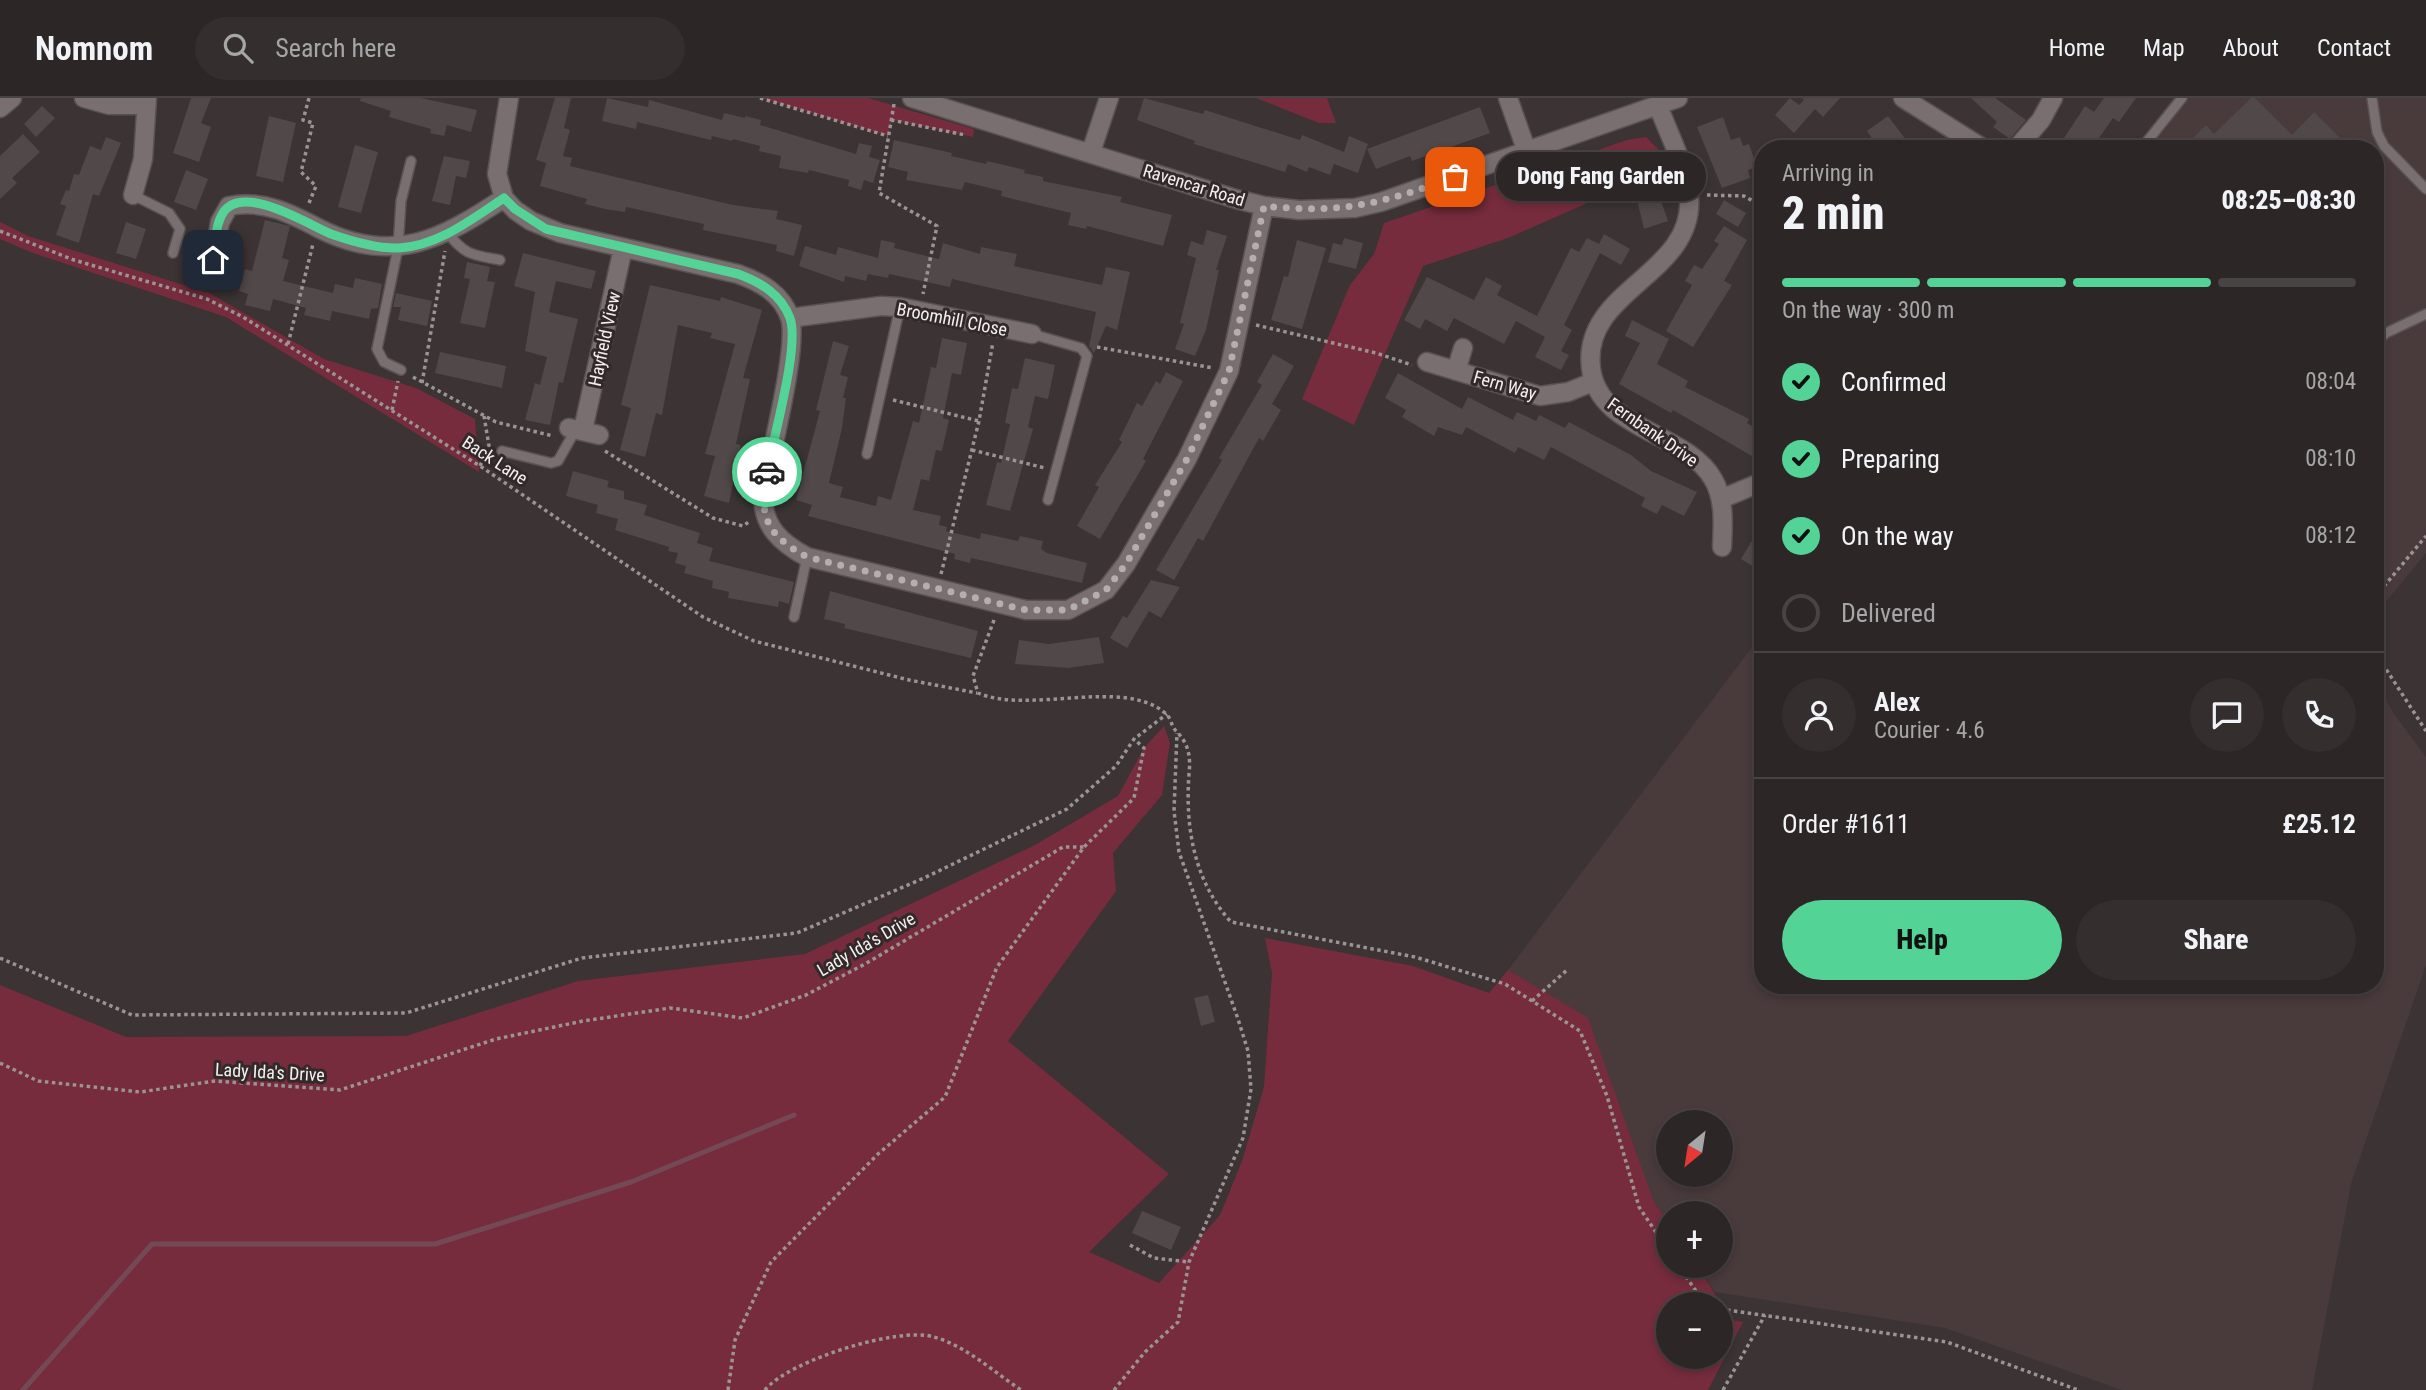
<!DOCTYPE html>
<html lang="en">
<head>
<meta charset="utf-8">
<style>
	:root { --surface:#2c2627; --page:#342e2f; --text:#f1f3f6; --muted:#a6a5a7; --line:#484344; --accent:#54d396 }
	body { margin:0; font-family:"Roboto Condensed",sans-serif; background:var(--page); color:var(--text); height:100vh; display:flex; flex-direction:column; font-size:26px; white-space:nowrap }
	* { box-sizing:border-box; margin:0 }
	p { font-size:23px; color:var(--muted) }
	.icon { flex:none; width:38px; height:38px; fill:none; stroke:currentColor; stroke-width:2; stroke-linecap:round; stroke-linejoin:round }
	.map { position:relative; flex:1; overflow:hidden }
	.drawer { position:absolute; left:1754px; top:42px; width:630px; height:854px; display:flex; flex-direction:column; background:var(--surface); border-radius:28px; box-shadow:0 4px 10px #0003,0 0 0 2px var(--line) }
	.drawer>* { flex:none }
	.needle { width:46px; rotate:210deg }
	.controls { position:absolute; left:1656px; top:1012px; display:grid; gap:14px }
	.controls a { display:grid; place-items:center; width:77px; height:77px; border-radius:50%; background:var(--surface); box-shadow:0 4px 10px #0003,0 0 0 2px var(--line); font-size:35px }
	.pin { position:absolute; display:grid; place-items:center; width:60px; height:60px; color:#fff; margin:-30px; border-radius:14px; box-shadow:0 4px 10px #0006 }
	.courier { position:absolute; display:grid; place-items:center; width:70px; height:70px; margin:-35px; border:5px solid #54d396; border-radius:50%; background:#fff; color:#222; box-shadow:0 2px 9px #0007 }
	.bubble { position:absolute; height:49px; border-radius:24px; background:var(--surface); box-shadow:0 4px 10px #0003,0 0 0 2px var(--line); font-size:23px; font-weight:800; line-height:49px; text-align:center }
	.head em { font-style:normal; font-weight:800 }
	.head div { display:flex; flex-direction:column-reverse }
	.head { display:flex; align-items:center; justify-content:space-between; height:119px; padding:0 28px }
	h1 { font-size:46px; font-weight:800; line-height:52px }
	.bar { display:grid; grid-template-columns:repeat(4,1fr); gap:10px 7px; align-content:center; height:84px; padding:0 28px }
	.bar i { height:9px; border-radius:5px; background:var(--line) }
	.bar .active { background:var(--accent) }
	.bar p { grid-column:span 4 }
	.line { display:flex; align-items:center; gap:18px; padding:0 28px; border-top:2px solid var(--line) }
	.line div { flex:1 }
	.round { display:grid; place-items:center; flex:none; width:74px; height:74px; border-radius:37px; background:var(--page) }
	ol { padding:0 28px; list-style:none }
	li { display:flex; align-items:center; gap:21px; height:77px }
	li p { margin-inline-start:auto }
	li .icon { padding:7px; border-radius:50%; background:var(--accent); color:#111; stroke-width:4 }
	li:last-child { color:var(--muted) }
	li i { width:38px; height:38px; border:4px solid var(--line); border-radius:50% }
	.cta { display:flex; gap:14px; margin-top:auto; padding:14px 28px }
	.cta a { flex:1; height:80px; border-radius:42px; background:var(--accent); color:#111; font-size:28px; font-weight:800; line-height:80px; text-align:center }
	.cta a+a { background:var(--page); color:var(--text) }
	header { display:flex; align-items:center; gap:42px; box-sizing:border-box; height:98px; padding:0 35px; background:var(--surface); border-bottom:2px solid var(--line) }
	header strong { font-size:33px }
	nav { display:flex; gap:38px; margin-inline-start:auto; font-size:24px }
	.search { width:490px; height:63px; background:var(--page); display:flex; align-items:center; gap:18px; box-sizing:border-box; padding:0 24px; border-radius:38px; color:var(--muted); font-size:26px }
	.map>svg:first-child { display:block }
	.built { fill:#493a3c; fill-rule:evenodd }
	.green { fill:#762c3d; fill-rule:evenodd }
	.lines { fill:none; stroke-linecap:round; stroke-linejoin:round }
	.stream { stroke:#744956; stroke-width:5 }
	.building { fill:#514849 }
	.lane-casing { stroke:#595252; stroke-width:12 }
	.street-casing { stroke:#595252; stroke-width:21 }
	.path { stroke:#9a9494; stroke-width:3.5; stroke-dasharray:3.5 3.5; stroke-linecap:butt }
	.lane { stroke:#796f70; stroke-width:9 }
	.street { stroke:#796f70; stroke-width:18 }
	.done { stroke:#b4aeae; stroke-width:7; stroke-dasharray:0 12.6 }
	.route { stroke:#54d396; stroke-width:9 }
	.labels { text-anchor:middle; dominant-baseline:central; stroke-width:6; stroke-linejoin:round; paint-order:stroke }
	.street-label { font-size:18px; fill:#f5f0f0; stroke:#31292a }
</style>
</head>
<body>
<header>
<strong>Nomnom</strong>
<div class="search"><svg class="icon" aria-label="search" viewBox="0 0 24 24"><circle cx="10" cy="10" r="6"/><path d="M15 15l6 6"/></svg>Search here</div>
<nav><a>Home</a><a>Map</a><a>About</a><a>Contact</a></nav>
</header>
<div class="map">
<svg width="2426" height="1292" viewBox="0 0 2426 1292">
	<rect width="100%" height="100%" fill="#3b3334"/>
	<path class="built" d="M2173,0h253v455l-51,62v-466h-241z
		M1762,536v351h613v-306l19,35 32,43v208l-75,219 -39,206h-190l-177,-62 -230,-36 -18,-27h23v-52h-52v9l-14,-20 -29,-78 -117,-154zM1668,1024h52v52h-52z"/>
	<path class="green" d="M760,0h108l106,31 -1,8 -81,-17 -4,16z
		M1256,0h71l9,25h-17z
		M1646,39l18,18 3,13 -159,70 -85,28 -69,159 -52,-26 48,-114 24,-31 10,-31 243,-83z
		M0,124l28,14 181,57 115,66 92,29 59,31 4,53 -253,-155 -193,-64 -33,-14z
		M1164,628l6,17 -8,52 -49,58 3,38 -108,150 161,133 -80,78 70,31 61,-68 22,-54 22,-74 8,-114 -7,-35 148,28 76,27 19,-23 80,48 66,184 14,20v43h29l34,55 12,2 -35,68h-1708v-405l126,52 280,-1 172,-55 227,-27 230,-109 83,-49 26,-48zM1668,1206h52v52h-52z"/>
	<g class="lines">
		<path class="stream" d="M23,1292l129,-146h283l196,-62 163,-67"/>
	</g>
	<path class="building" d="M191,0h20l-10,25 10,4 -12,35 -26,-9z
		M361,0h60l56,12 -6,22 -24,-7 -3,11 -14,-3 1,-4 -42,-12 2,-6 -31,-10z
		M555,0h16l-7,30 6,2 -7,26 9,2 -2,8 163,39 45,6 -2,8 26,6 -8,31 -18,-5 1,-6 -74,-15 1,-6 -78,-17 -1,5 -20,-3 -20,-5 2,-5 -47,-13 6,-23 -10,-3z
		M607,0l41,9 1,-7 73,20 2,-7 21,5v-2l16,4 -1,5 96,29 3,-11 13,3 -3,11 11,3 -7,23 -9,-3 -3,10 -13,-4 1,-6 -40,-10 -1,3 -29,-5 2,-12 -22,-5 1,-5 -27,-7 -1,2 -20,-5 -1,4 -74,-18 -1,7 -34,-8z
		M1144,0l59,16 2,-4 95,30 2,-5 42,17 5,-16 19,8 -10,29 -24,-9 -4,11 -21,-8 -2,5 -19,-8 -3,8 -91,-28 1,-3 -58,-21z
		M1790,0l9,7 5,-5 -2,-2h38l-17,19 -8,-8 -21,24 -19,-18z
		M1971,0h24l31,22 -16,19 -17,-12 4,-5z
		M2104,0h32l-17,24 -6,-4 -22,31h-34l28,-43 9,6z
		M2251,0h4l37,37 22,-23 37,37h-169l24,-24 8,9z
		M42,8l13,12 -19,19 -12,-13z
		M1480,9l10,26 -78,28 -2,-5 -34,13 -9,-20z
		M269,18l27,7 -13,59 -27,-6z
		M1888,18l25,33h-53l13,-9 -6,-9z
		M1723,19l8,23 9,-3 3,9 6,-2 8,23 -9,3 2,8 -28,10 -25,-61z
		M23,36l17,18 -28,26 5,5 -17,16v-43z
		M106,39l15,6 -22,53 -6,-2 -14,49 -23,-8 10,-29 -6,-2 6,-14 3,1 5,-17 5,1 11,-29 11,4z
		M894,42l58,13 -1,3 35,8 1,-3 38,9 -1,3 19,4v4l79,16 -2,5 52,13 -9,31 -76,-20 -1,3 -18,-4 3,-12 -70,-17 1,-5 -37,-9 -3,8 -56,-10 2,-8 -20,-5z
		M355,47l23,7 -17,61 -23,-6z
		M444,58l26,5 -4,17 -10,-2 -6,29 -18,-4z
		M186,72l22,9 -12,31 -22,-8z
		M1662,79l6,18 -8,3 8,23 -24,8 -10,-42z
		M1724,102l22,13 -8,14 -22,-13z
		M265,122l25,6 -8,32 7,2 -6,21 50,12 2,-9 18,4 2,-10 27,6 -4,24 -7,1 -2,10 -37,-8 -2,10 -26,-6 2,-7 -33,-9 -3,12 -25,-6 3,-11 -9,-3 6,-22 7,2z
		M126,124l20,7 -10,30 -20,-6z
		M1724,128l23,14 -23,41 8,4 -39,62 -27,-16 26,-46 -7,-4 9,-16 8,4 17,-25 -5,-3z
		M1207,132l20,6 -11,34h3l-13,60 -11,26 -20,-7 9,-25 -4,-1 16,-65 -9,-3 4,-14 12,4z
		M1604,136l26,15 -9,16 -21,-12 -36,72 8,5 -11,21 8,4 -8,15 -26,-13 10,-20 -29,-16 -12,23 -50,-26 -7,13 -22,-12 -5,10 -16,-9 23,-43 47,23 12,-23 16,9 -5,9 40,21 34,-68 8,4 8,-14 12,6z
		M1344,140l19,5 -7,26 -28,-7 5,-19 9,2z
		M881,142l14,3 -1,5 45,11 4,-16 37,11 1,-7 36,7 -3,12 88,19 4,-18 24,5 -13,58 -11,-4 -12,27 -5,-7 7,-34 -144,-33 -2,8 -61,-13 -1,4 -20,-4 -2,7 -21,-5 -1,6 -45,-16 6,-20 31,9 2,-8 40,11z
		M1297,142l29,8 -24,81 -31,-9 13,-44 4,1z
		M523,155l73,18 -5,18 -35,-8 -7,31 29,7 -15,64 -4,-1 -9,43 -25,-5 10,-37 5,2 7,-28 -22,-6 10,-59 -21,-6z
		M467,164l23,5 -3,14 8,1 -10,46 -25,-5 10,-44 -6,-1z
		M650,187l70,16 1,-4 41,13 -19,68 7,1 -14,65 5,1 -12,58 -25,-7 11,-40 -10,-2 30,-110 -25,-6 2,-5 -34,-8 -16,90 -6,-2 -11,44 -25,-7 11,-42 -10,-3z
		M396,195l36,8 -5,25 -29,-6 3,-13h-8z
		M1632,222l37,19 -12,25 31,17 -3,6 64,32 -2,4 15,9v18l-5,9 -84,-49 -2,3 -52,-29 21,-41 -15,-7z
		M942,240l25,5 -6,32 -9,-2 -9,45 6,2 -7,31 -6,-1 -7,31 -8,-2 -8,31 28,6 -2,9 8,2 -1,4 34,8 1,-6 37,8 2,-5 23,5 -2,8 6,4 40,10 -5,20 -111,-25 -1,5 -16,-4 1,-5 -147,-38 4,-11 -16,-5 24,-89 -4,-1 17,-69 16,5 -9,29 8,2 -5,21h3l-4,30 -13,55 14,4 -3,10 36,9 2,-10 13,4 22,-79 6,2 12,-56 5,1z
		M440,254l66,14 -4,22 -67,-15z
		M1273,256l21,12 -22,38 9,6 -18,31 -4,-3 -56,103 -5,-3 -24,42 -18,-10 66,-110 -3,-2 43,-73 -5,-3z
		M1025,260l30,7 -7,34 -13,-3 -7,31 5,2 -23,82 -24,-6 11,-43 4,1 9,-39 -5,-1 7,-35 6,1z
		M1166,274l17,9 -40,78 3,2 -46,78 -23,-13 22,-39 -4,-2 27,-43 -3,-2 18,-37 5,3 14,-25 4,3z
		M1398,275l64,36 6,-12 45,23 4,-8 19,9 3,-6 26,13 4,-6 62,33 20,16 46,21 -13,24 -22,-11 -5,9 -16,-8 4,-8 -94,-51 -7,13 -26,-13 -3,6 -49,-26 -4,8 -24,-8 -4,9 -32,-19 4,-7 -21,-12z
		M573,373l36,10 -2,6 17,4v8l23,6 -3,10 56,18 -3,10 16,5 -4,13 85,21 -5,22 -10,-3 -1,6 -50,-9 1,-6 -17,-4 1,-7 -29,-8 2,-7 -11,-3 3,-10 -10,-2 1,-4 -54,-17 3,-11 -22,-6 2,-8 -32,-9z
		M1762,426v35l-5,10 -16,-10z
		M1151,482l29,7 -19,31 -12,-7 -22,37 -17,-10 13,-22 4,2z
		M830,493l148,40 -7,27 -127,-30 1,-4 -21,-5z
		M1099,539l5,26 -36,5 -53,-4 4,-24 30,4z
		M1208,897l7,27 -14,4 -7,-28z
		M1142,1113l39,16 -10,23 -39,-17z"/>
	<g class="lines">
		<defs>
			<path id="lane" d="M2372,0l5,34 7,14 42,43
				M2141,51l41,-51
				M133,97l36,18 11,16 -7,24
				M448,135c17,23 26,22 52,27
				M1032,236l49,14 6,8 -39,144
				M2375,245l11,-10 40,-19
				M401,272l-17,-8 -7,-13 21,-101 3,-47 10,-40
				M502,353l49,12 7,-2 18,-32
				M867,356l33,-147
				M794,519l13,-60"/>
			<path id="street" d="M84,0l25,7h37
				M509,0l-12,76 7,24 11,12 16,11 29,12 178,41c23,8 44,20 52,44 9,28 -21,142 -27,178 0,31 18,47 44,61l219,53h42l38,-20 20,-26 61,-105 42,-88 35,-165
				M912,0l324,101 28,7 35,4 56,-2 26,-6 297,-104
				M1508,0l19,54
				M1903,0l81,51
				M1658,7c10,28 28,61 31,91 7,79 -108,93 -98,172 7,62 94,63 122,111 12,20 10,46 9,68
				M0,10l12,-10
				M2016,51l25,-29 12,-22
				M1091,54l18,-54
				M133,97l10,-36 4,-61
				M210,181l10,-57 9,-16c34,-7 63,8 91,23 74,37 122,10 184,-31
				M790,220l91,-12 19,1 132,27
				M1427,264l113,34 28,-4 25,-10
				M1456,273l7,-23
				M569,330l30,7
				M583,332l40,-182
				M1721,401l41,-17"/>
		</defs>
		<use href="#lane" class="lane-casing"/>
		<use href="#street" class="street-casing"/>
		<path class="path" d="M760,0l128,38
			M894,6l-15,89 58,33 -14,68
			M891,22l74,15
			M1707,97l37,1 18,10
			M309,105l7,-17 -15,-14 12,-49 -10,-3 6,-22
			M0,133l74,29 133,39 36,18 237,149 223,151 51,24 155,39 68,13
			M1256,227l120,28 36,12
			M288,246l25,-100
			M1097,249l116,21
			M413,279l83,45 57,14
			M422,285l23,-132
			M893,302l86,21
			M392,312l6,-29
			M972,352l73,18
			M605,353l108,67 30,8 7,-5
			M480,368l9,-20 -5,-30
			M941,476l38,-153 14,-79
			M2375,499l51,-61
			M994,522l-21,56 5,17c51,22 145,-16 187,20 6,4 6,13 11,18 12,12 15,24 13,43 -4,53 5,107 42,148l184,35 90,27 75,47 27,65 32,111 29,43
			M2375,554l51,79
			M0,860l132,57 274,-2 176,-55 215,-25 127,-55 143,-69 49,-43 18,-27 33,-25
			M1532,903l35,-31
			M0,965l38,18 102,11 75,-11 125,9 156,-51 87,-18 87,-13 73,10 63,-23 59,-31 198,-117h21
			M1130,1147l24,13 35,4
			M1678,1167l27,39
			M1720,1211l227,33 131,48
			M728,1292l7,-50 36,-78 107,-108 67,-57 52,-130 87,-120 50,-49 10,-50 -10,-9
			M765,1292c23,-29 133,-64 169,-53 32,9 60,35 87,53
			M1114,1292l31,-38 33,-30 11,-60 54,-124 8,-49 -3,-38 -10,-32 -59,-167 -5,-41 3,-78
			M1723,1292l42,-75"/>
		<use href="#lane" class="lane"/>
		<use href="#street" class="street"/>
	</g>
	<g class="lines">
		<path class="done" d="M767,374c-9,45 0,63 40,85l219,53h42l38,-20 20,-26 61,-105 42,-88 35,-165c80,8 116,-2 191,-29"/>
		<path class="route" d="M213,162c2,-14 2,-35 10,-47 19,-31 86,12 108,21 20,7 46,15 68,14 39,-2 73,-29 105,-50l11,11 31,20 192,45c22,8 43,20 52,44 10,28 -17,121 -23,154"/>
	</g>
	<g class="labels">
		<g class="street-label">
			<text transform="translate(1194 87) rotate(17)">Ravencar Road</text>
			<text transform="translate(952 221) rotate(11)">Broomhill Close</text>
			<text transform="translate(604 241) rotate(-78)">Hayfield View</text>
			<text transform="translate(1505 287) rotate(16)">Fern Way</text>
			<text transform="translate(1653 334) rotate(35)">Fernbank Drive</text>
			<text transform="translate(495 362) rotate(33)">Back Lane</text>
			<text transform="translate(866 846) rotate(-30)">Lady Ida's Drive</text>
			<text transform="translate(270 974) rotate(3)">Lady Ida's Drive</text>
		</g>
	</g>
</svg>
<div class="controls">
<a><svg class="needle" viewBox="-14 -14 28 28"><path d="M0-13l5 13h-10z" fill="#e53935"/><path d="M0 13l5-13h-10z" fill="#a6a5a7"/></svg></a>
<a>+</a>
<a>−</a>
</div>
<div class="pin" style="left:1455px;top:79px;background:#ea580c"><svg class="icon" aria-label="bag" viewBox="0 0 24 24"><path d="M5 8h14l-1 12H6zM9 8a3 3 0 0 1 6 0"/></svg></div>
<div class="pin" style="left:213px;top:162px;background:#1f2937"><svg class="icon" aria-label="home" viewBox="0 0 24 24"><path d="M3 11l9-7 9 7M6 9v11h12V9"/></svg></div>
<div class="courier" style="left:767px;top:374px"><svg class="icon" aria-label="car" viewBox="0 0 24 24"><path d="M5 17H2v-5l4-1 3-4h7l3 4 3 1v5h-3M9 17h6M6 11h13"/><circle cx="7" cy="17" r="2"/><circle cx="17" cy="17" r="2"/></svg></div>
<div class="bubble" style="left:1496px;top:54px;width:210px">Dong Fang Garden</div>
<section class="drawer">
<div class="head"><div><h1>2 min</h1><p>Arriving in</p></div><em>08:25–08:30</em></div>
<div class="bar"><i class="active"></i><i class="active"></i><i class="active"></i><i></i><p>On the way · 300 m</p></div>
<ol>
<li><svg class="icon" aria-label="check" viewBox="0 0 24 24"><path d="M5 12l5 5 9-10"/></svg>Confirmed<p>08:04</p></li>
<li><svg class="icon" aria-label="check" viewBox="0 0 24 24"><path d="M5 12l5 5 9-10"/></svg>Preparing<p>08:10</p></li>
<li><svg class="icon" aria-label="check" viewBox="0 0 24 24"><path d="M5 12l5 5 9-10"/></svg>On the way<p>08:12</p></li>
<li><i></i>Delivered</li>
</ol>
<div class="line" style="height:126px"><a class="round"><svg class="icon" aria-label="person" viewBox="0 0 24 24"><circle cx="12" cy="8" r="4"/><path d="M4 21q1-7 8-7t8 7"/></svg></a><div><b>Alex</b><p>Courier · 4.6</p></div><a class="round"><svg class="icon" aria-label="chat" viewBox="0 0 24 24"><path d="M4 5h16v11H9l-5 4z"/></svg></a><a class="round"><svg class="icon" aria-label="phone" viewBox="0 0 24 24"><path d="M5 4h4l2 5-3 2q2 4 5 5l2-3 5 2v4C11 20 4 13 5 4z"/></svg></a></div>
<div class="line" style="height:91px"><div>Order #1611</div><b>£25.12</b></div>
<div class="cta"><a>Help</a><a>Share</a></div>
</section>
</div>
</body>
</html>
